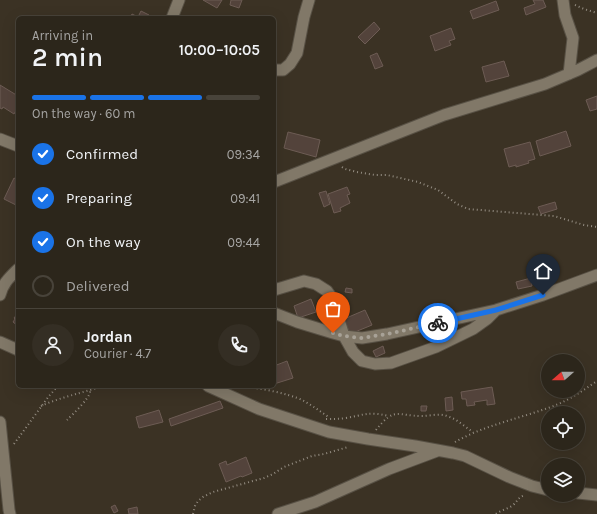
<!DOCTYPE html>
<html lang="en">
<head>
<meta charset="utf-8">
<style>
	:root { --surface:#2c261b; --page:#342e24; --text:#f1f3f6; --muted:#a6a5a3; --line:#48433a; --accent:#1a73e8 }
	body { margin:0; font-family:Karla,sans-serif; background:var(--page); color:var(--text); height:100vh; display:flex; flex-direction:column; font-size:15px; white-space:nowrap }
	* { box-sizing:border-box; margin:0 }
	p { font-size:13px; color:var(--muted) }
	.icon { flex:none; width:22px; height:22px; fill:none; stroke:currentColor; stroke-width:2; stroke-linecap:round; stroke-linejoin:round }
	.map { position:relative; flex:1; overflow:hidden }
	.panel { position:absolute; left:16px; top:16px; width:260px; height:372px; display:flex; flex-direction:column; background:var(--surface); border-radius:6px; box-shadow:0 4px 16px #0002,0 0 0 1px var(--line) }
	.panel>* { flex:none }
	.needle { width:26px; rotate:250deg }
	.fabs { position:absolute; left:541px; top:354px; display:grid; gap:8px }
	.fabs a { display:grid; place-items:center; width:44px; height:44px; border-radius:50%; background:var(--surface); box-shadow:0 4px 16px #0002,0 0 0 1px var(--line); font-size:20px }
	.pin { position:absolute; display:grid; place-items:center; width:34px; height:34px; color:#fff; margin:-41px -17px; border-radius:50% 50% 50% 0; rotate:-45deg; box-shadow:0 0 4px #0007 }
	.pin .icon { rotate:45deg }
	.courier { position:absolute; display:grid; place-items:center; width:40px; height:40px; margin:-20px; border:3px solid #1a73e8; border-radius:50%; background:#fff; color:#222; box-shadow:0 1px 5px #0007 }
	.headline em { font-style:normal; font-weight:600 }
	.headline div { display:flex; flex-direction:column-reverse }
	.headline { display:flex; align-items:center; justify-content:space-between; height:68px; padding:0 16px }
	h1 { font-size:26px; font-weight:600; line-height:30px }
	.bar { display:grid; grid-template-columns:repeat(4,1fr); gap:6px 4px; align-content:center; height:48px; padding:0 16px }
	.bar i { height:5px; border-radius:3px; background:var(--line) }
	.bar .active { background:var(--accent) }
	.bar p { grid-column:span 4 }
	.line { display:flex; align-items:center; gap:10px; padding:0 16px; border-top:1px solid var(--line) }
	.line div { flex:1 }
	.round { display:grid; place-items:center; flex:none; width:42px; height:42px; border-radius:21px; background:var(--page) }
	ol { padding:0 16px; list-style:none }
	li { display:flex; align-items:center; gap:12px; height:44px }
	li p { margin-inline-start:auto }
	li .icon { padding:4px; border-radius:50%; background:var(--accent); color:#fff; stroke-width:4 }
	li:last-child { color:var(--muted) }
	li i { width:22px; height:22px; border:2px solid var(--line); border-radius:50% }
	.map>svg:first-child { display:block }
	.building { fill:#53433b; stroke:#6d5c54 }
	.lines { fill:none; stroke-linecap:round; stroke-linejoin:round }
	.street-casing { stroke:#585145; stroke-width:13 }
	.path { stroke:#948d82; stroke-width:2; stroke-dasharray:1 3; stroke-linecap:butt }
	.street { stroke:#817868; stroke-width:11 }
	.done { stroke:#a8a297; stroke-width:4; stroke-dasharray:0 7.2 }
	.route { stroke:#1a73e8; stroke-width:5 }
</style>
</head>
<body>
<div class="map">
<svg width="597" height="514" viewBox="0 0 597 514">
	<rect width="100%" height="100%" fill="#3b3224"/>
	<path class="building" d="M203,0h19l-5,8z
		M231,0h11l-3,8 -9,-3z
		M533,0h10l3,7 -20,8 -2,-7 11,-4z
		M496,1l3,9 -26,9 -3,-8z
		M141,11l8,4 -1,3h-18l2,-4 6,3z
		M374,22l6,7 -15,15 -7,-7z
		M451,28l4,11 -6,2 2,4 -16,6 -5,-15z
		M377,53l6,13 -8,3 -5,-13z
		M504,61l5,15 -23,6 -4,-15z
		M0,85l18,11v11l-4,7 -11,-7 -1,2 -2,-1z
		M597,96v13l-7,2 -4,-11z
		M566,131l5,15 -31,10 -4,-15z
		M288,132l32,8 -4,17 -32,-9z
		M530,142l5,17 -7,2 1,2 -13,4v-2l-7,2 -5,-18z
		M14,178l4,2v26l-14,-7z
		M347,187l3,7 -3,1 3,8 -10,5 1,3 -7,2 -6,-19z
		M326,191l4,13 -6,3 -5,-14z
		M555,202l2,7 -16,5 -3,-7z
		M531,278l1,8 -14,3 -2,-7z
		M346,288l6,1v4l-7,-1z
		M311,299l5,13 -18,6 -4,-12z
		M329,302l1,10 -11,1 -1,-10z
		M365,310l7,15 -22,9 -6,-15z
		M18,313v13l-5,-4 2,-3 -1,-1z
		M333,316l3,10 -11,3 -3,-10z
		M383,346l2,7 -9,4 -3,-6z
		M287,361l6,17 -19,6v-18z
		M492,387l3,17 -8,1v-5l-13,2 1,3 -8,1 -1,-7h-4l-1,-7z
		M452,397l1,13 -7,1 -1,-13z
		M220,401l3,7 -52,18 -2,-7z
		M421,406h6l-1,5h-5z
		M159,410l4,12 -24,6 -3,-11z
		M246,457l6,16 -10,4 -1,-1 -15,6 -7,-18 7,-3 1,4z
		M115,505l3,6 -4,2 -3,-6z
		M137,507l1,7h-9l-1,-5z"/>
	<g class="lines">
		<defs>
			<path id="street" d="M563,0l2,15 8,23 -4,36
				M172,18l7,-18
				M274,70h9l7,-6 7,-11 7,-36 5,-17
				M0,139l18,7
				M274,182l170,-67 101,-31 33,-14 19,-10
				M274,290l30,-9 12,3 11,7 5,7 12,38 9,16 9,9 13,3 16,-1 45,-16 37,-18 14,-10 9,-9
				M0,295c3,-12 10,-18 18,-26
				M274,313l23,9 36,11 11,3 18,2 25,-4 109,-24 47,-15 54,-20
				M0,342l18,8
				M208,386l51,23 70,23 39,7 47,7 38,7 12,3 44,21 23,9 16,4
				M0,422l9,88 1,4
				M578,493l19,2
				M278,514l37,-12 74,-33 48,-18"/>
		</defs>
		<use href="#street" class="street-casing"/>
		<path class="path" d="M575,5l9,4 13,4
			M342,167l3,2 12,3 18,3h12l31,7 20,8 19,14 11,5 86,7 30,9 13,2
			M237,386c17,1 52,7 67,15 9,5 17,11 26,17
			M41,406c20,-9 41,-13 62,-20
			M326,419c7,0 13,0 20,-1 18,-3 23,-7 42,-2
			M67,420c6,-6 22,-21 23,-28 0,-2 0,-4 -1,-6
			M376,430c19,-24 21,-14 46,-14 8,0 17,-3 25,0 10,3 18,11 26,16
			M455,442c28,-16 62,-23 93,-34 18,-6 33,-16 49,-27
			M14,444l35,-48 9,-10
			M193,514l2,-8 3,-5 5,-4 10,-5 51,-14 9,-4 11,-7 28,-11 12,-2 24,-7
			M496,514c5,-4 12,-5 17,-9 5,-4 4,-7 12,-10"/>
		<use href="#street" class="street"/>
	</g>
	<g class="lines">
		<path class="done" d="M333,333l11,3 18,2 25,-4 51,-11"/>
		<path class="route" d="M438,323l58,-13 47,-15"/>
	</g>
</svg>
<div class="fabs">
<a><svg class="needle" viewBox="-14 -14 28 28"><path d="M0-13l5 13h-10z" fill="#e53935"/><path d="M0 13l5-13h-10z" fill="#a6a5a3"/></svg></a>
<a><svg class="icon" aria-label="locate" viewBox="0 0 24 24"><circle cx="12" cy="12" r="6"/><path d="M12 2v4M12 18v4M2 12h4M18 12h4"/></svg></a>
<a><svg class="icon" aria-label="layers" viewBox="0 0 24 24"><path d="M12 4l9 5-9 5-9-5zM3 14l9 5 9-5"/></svg></a>
</div>
<div class="pin" style="left:333px;top:333px;background:#ea580c"><svg class="icon" aria-label="bag" viewBox="0 0 24 24"><path d="M5 8h14l-1 12H6zM9 8a3 3 0 0 1 6 0"/></svg></div>
<div class="pin" style="left:543px;top:295px;background:#1f2937"><svg class="icon" aria-label="home" viewBox="0 0 24 24"><path d="M3 11l9-7 9 7M6 9v11h12V9"/></svg></div>
<div class="courier" style="left:438px;top:323px"><svg class="icon" aria-label="bike" viewBox="0 0 24 24"><circle cx="6" cy="16" r="4"/><circle cx="18" cy="16" r="4"/><path d="M6 16l4-8h5l3 8M10 8l3 8H6M13 5h3"/></svg></div>
<section class="panel">
<div class="headline"><div><h1>2 min</h1><p>Arriving in</p></div><em>10:00–10:05</em></div>
<div class="bar"><i class="active"></i><i class="active"></i><i class="active"></i><i></i><p>On the way · 60 m</p></div>
<ol>
<li><svg class="icon" aria-label="check" viewBox="0 0 24 24"><path d="M5 12l5 5 9-10"/></svg>Confirmed<p>09:34</p></li>
<li><svg class="icon" aria-label="check" viewBox="0 0 24 24"><path d="M5 12l5 5 9-10"/></svg>Preparing<p>09:41</p></li>
<li><svg class="icon" aria-label="check" viewBox="0 0 24 24"><path d="M5 12l5 5 9-10"/></svg>On the way<p>09:44</p></li>
<li><i></i>Delivered</li>
</ol>
<div class="line" style="height:72px"><a class="round"><svg class="icon" aria-label="person" viewBox="0 0 24 24"><circle cx="12" cy="8" r="4"/><path d="M4 21q1-7 8-7t8 7"/></svg></a><div><b>Jordan</b><p>Courier · 4.7</p></div><a class="round"><svg class="icon" aria-label="phone" viewBox="0 0 24 24"><path d="M5 4h4l2 5-3 2q2 4 5 5l2-3 5 2v4C11 20 4 13 5 4z"/></svg></a></div>
</section>
</div>
</body>
</html>
